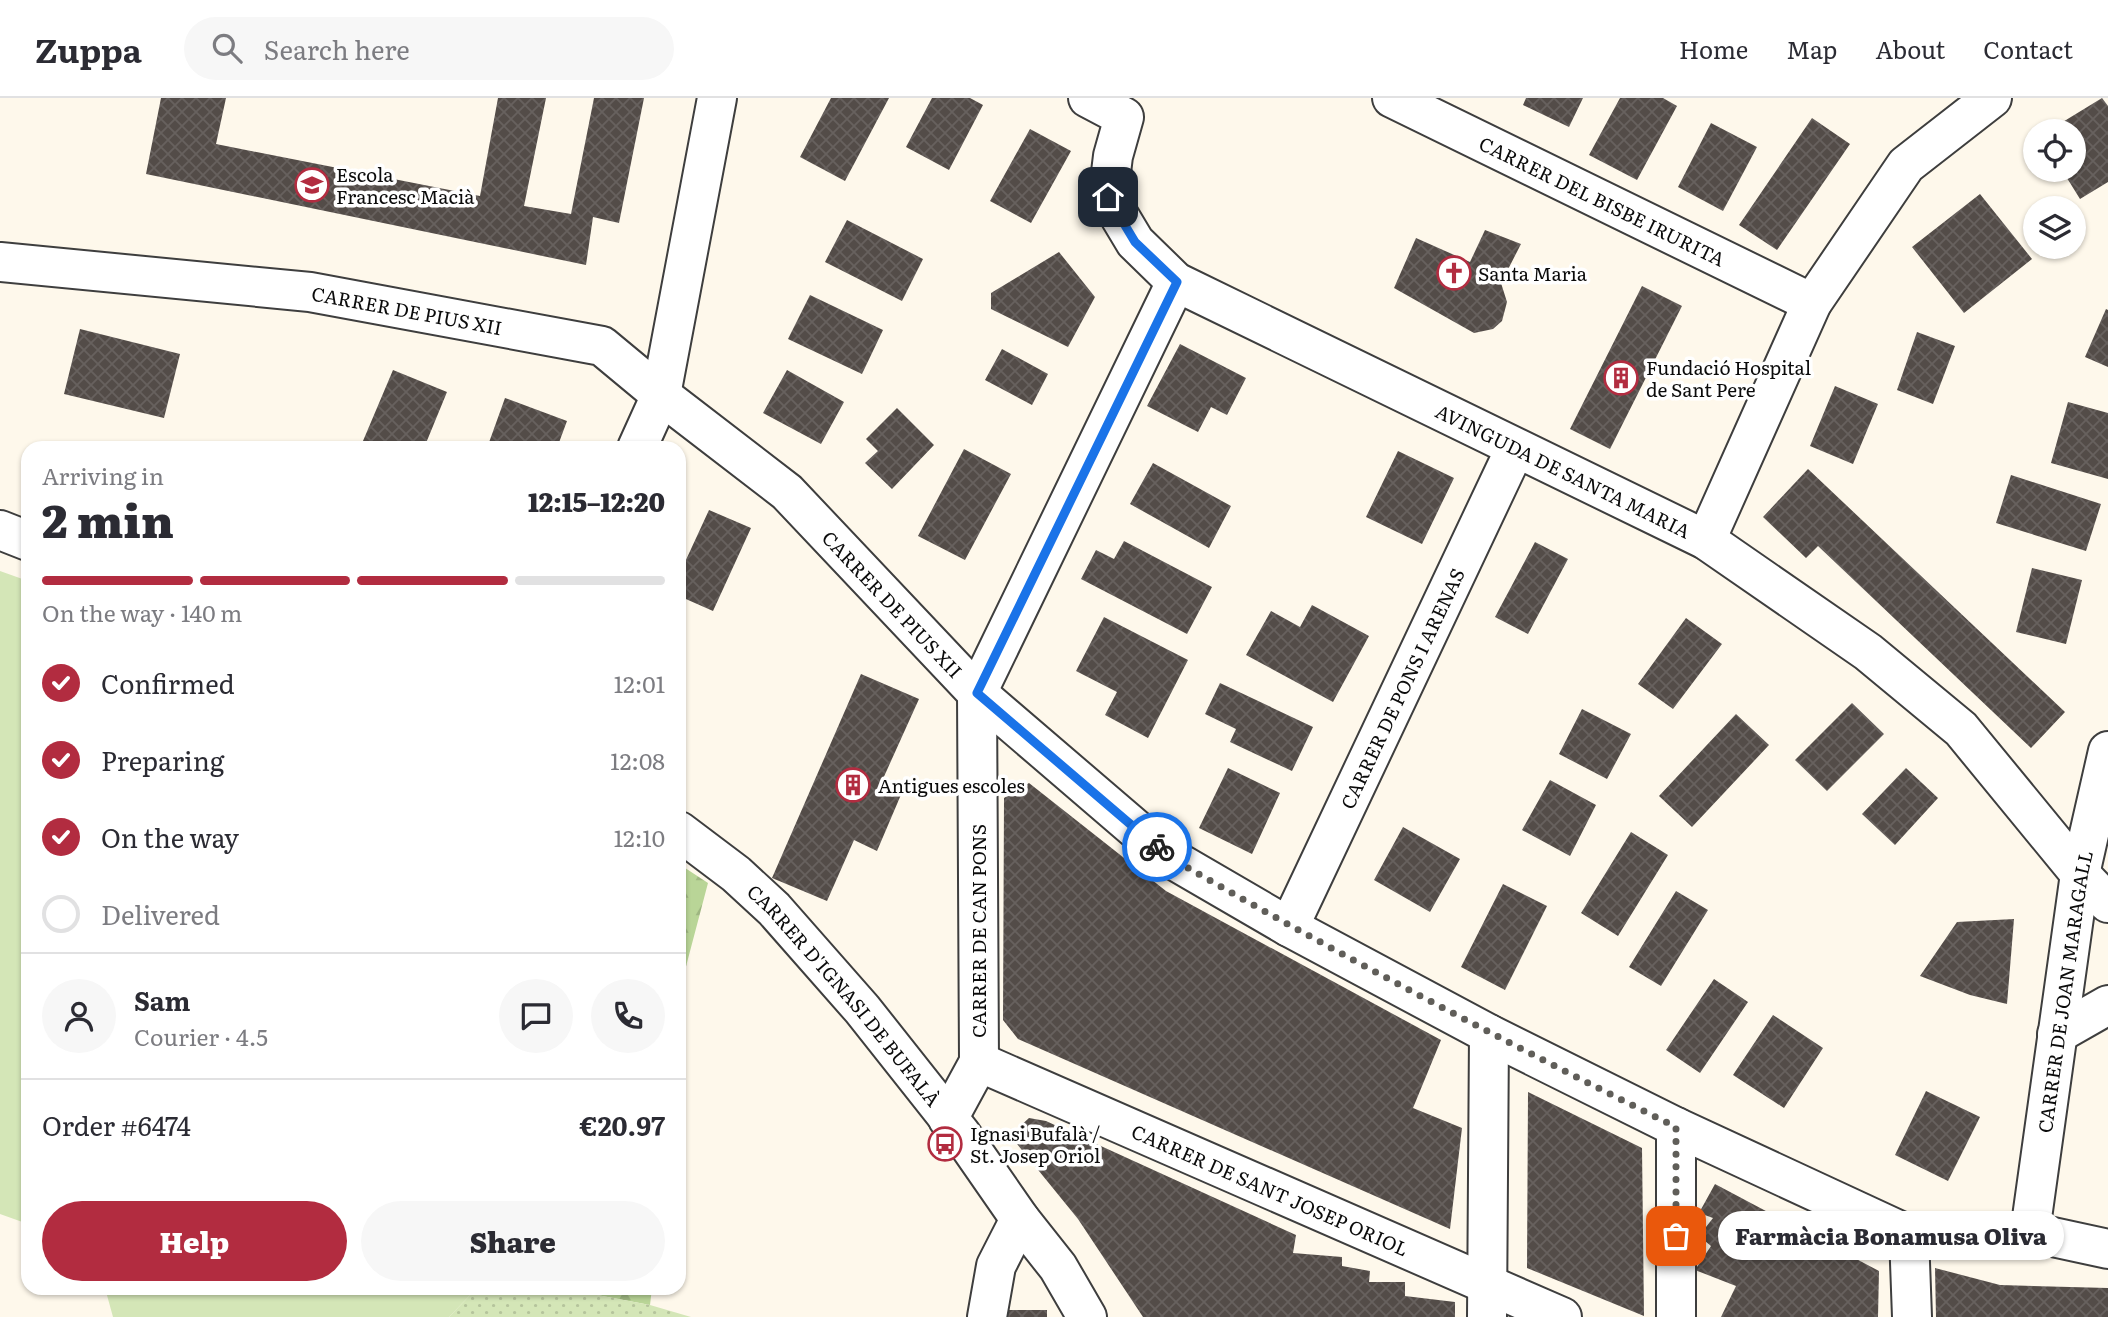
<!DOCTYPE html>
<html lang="en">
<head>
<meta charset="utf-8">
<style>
	:root { --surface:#fff; --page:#f7f7f7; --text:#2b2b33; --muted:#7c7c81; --line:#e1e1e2; --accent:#b22c40 }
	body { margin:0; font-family:Literata,serif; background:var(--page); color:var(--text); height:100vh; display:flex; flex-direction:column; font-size:26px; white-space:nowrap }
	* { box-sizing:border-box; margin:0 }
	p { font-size:23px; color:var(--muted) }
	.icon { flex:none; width:38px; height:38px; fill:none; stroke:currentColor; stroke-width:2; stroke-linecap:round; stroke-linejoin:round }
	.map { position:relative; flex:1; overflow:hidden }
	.sheet { position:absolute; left:21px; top:343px; width:665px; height:854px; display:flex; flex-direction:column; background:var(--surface); border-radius:21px; box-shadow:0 2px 5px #0004 }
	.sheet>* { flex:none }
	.fabs { position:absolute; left:2023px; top:21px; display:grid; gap:14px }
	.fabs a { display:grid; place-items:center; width:63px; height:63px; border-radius:50%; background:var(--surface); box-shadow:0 2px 5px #0004; font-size:35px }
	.pin { position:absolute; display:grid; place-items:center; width:60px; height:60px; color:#fff; margin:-30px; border-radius:14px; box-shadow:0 4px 10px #0006 }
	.courier { position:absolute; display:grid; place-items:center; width:70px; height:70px; margin:-35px; border:5px solid #1a73e8; border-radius:50%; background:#fff; color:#222; box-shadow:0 2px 9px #0007 }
	.bubble { position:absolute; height:49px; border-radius:24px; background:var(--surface); box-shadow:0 2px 5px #0004; font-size:23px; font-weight:800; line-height:49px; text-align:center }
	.summary em { font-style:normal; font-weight:800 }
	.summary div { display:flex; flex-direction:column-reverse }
	.summary { display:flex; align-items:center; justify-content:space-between; height:119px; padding:0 21px }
	h1 { font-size:46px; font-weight:800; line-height:52px }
	.bar { display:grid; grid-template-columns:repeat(4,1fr); gap:10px 7px; align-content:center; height:84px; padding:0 21px }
	.bar i { height:9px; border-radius:5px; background:var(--line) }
	.bar .current { background:var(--accent) }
	.bar p { grid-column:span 4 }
	.line { display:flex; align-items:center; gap:18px; padding:0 21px; border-top:2px solid var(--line) }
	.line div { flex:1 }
	.round { display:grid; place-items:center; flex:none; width:74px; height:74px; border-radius:37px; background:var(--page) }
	ol { padding:0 21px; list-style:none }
	li { display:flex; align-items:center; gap:21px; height:77px }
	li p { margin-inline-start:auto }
	li .icon { padding:7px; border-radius:50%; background:var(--accent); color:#fff; stroke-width:4 }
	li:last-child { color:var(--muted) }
	li i { width:38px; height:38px; border:4px solid var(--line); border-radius:50% }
	.primary-button { display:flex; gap:14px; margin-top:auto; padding:14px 21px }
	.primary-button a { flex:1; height:80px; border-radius:42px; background:var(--accent); color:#fff; font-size:28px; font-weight:800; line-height:80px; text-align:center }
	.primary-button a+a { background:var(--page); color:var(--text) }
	header { display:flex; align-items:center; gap:42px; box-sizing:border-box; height:98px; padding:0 35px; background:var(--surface); border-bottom:2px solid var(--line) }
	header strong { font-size:33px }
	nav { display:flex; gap:38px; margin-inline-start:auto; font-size:24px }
	.search { width:490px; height:63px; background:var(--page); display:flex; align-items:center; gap:18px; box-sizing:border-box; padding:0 24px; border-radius:38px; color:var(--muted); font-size:26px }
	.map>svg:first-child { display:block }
	.grass { fill:#d4e6b7 }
	.forest { fill:url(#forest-firs) }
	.park { fill:url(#park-dots) }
	.building { fill:url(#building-cross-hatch) }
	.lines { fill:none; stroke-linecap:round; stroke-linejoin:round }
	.minor-casing { stroke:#3e3e3e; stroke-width:42 }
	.minor { stroke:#fff; stroke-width:38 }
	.done { stroke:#605e59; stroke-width:7; stroke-dasharray:0 12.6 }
	.route { stroke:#1a73e8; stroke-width:9 }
	.labels { text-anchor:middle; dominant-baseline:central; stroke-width:7; stroke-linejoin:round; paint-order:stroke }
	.poi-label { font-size:19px; fill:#0b0b0b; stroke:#fff; text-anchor:start }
	.street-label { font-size:19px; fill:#0b0b0b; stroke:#fff }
</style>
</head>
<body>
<header>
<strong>Zuppa</strong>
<div class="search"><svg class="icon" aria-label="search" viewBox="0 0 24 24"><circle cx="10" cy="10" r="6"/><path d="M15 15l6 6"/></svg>Search here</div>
<nav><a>Home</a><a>Map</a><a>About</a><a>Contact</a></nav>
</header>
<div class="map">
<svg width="2108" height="1219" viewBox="0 0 2108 1219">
	<defs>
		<pattern id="forest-firs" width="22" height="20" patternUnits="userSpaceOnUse" patternTransform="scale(1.75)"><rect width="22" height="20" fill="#b9d597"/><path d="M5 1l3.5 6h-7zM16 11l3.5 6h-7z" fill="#9eb681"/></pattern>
		<pattern id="park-dots" width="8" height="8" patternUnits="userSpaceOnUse" patternTransform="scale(1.75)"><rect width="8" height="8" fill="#d4e6b7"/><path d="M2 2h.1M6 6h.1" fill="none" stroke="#b5c49c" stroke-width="1.8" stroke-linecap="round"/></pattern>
		<pattern id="building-cross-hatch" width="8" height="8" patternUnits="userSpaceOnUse" patternTransform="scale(1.75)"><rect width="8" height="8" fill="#534c48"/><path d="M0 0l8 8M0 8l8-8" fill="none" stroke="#67615e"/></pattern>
	</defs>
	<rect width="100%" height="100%" fill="#fef8eb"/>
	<path class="grass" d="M0,473l28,10v643l-28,-10z
		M105,1190h372l-28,29h-336z"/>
	<path class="forest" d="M679,766l29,19 -29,110z
		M560,1190h92l-2,17z"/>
	<path class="park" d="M477,1190h83l90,17 41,12h-242z"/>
	<path class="building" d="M161,0h65l-10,46 264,52 18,-98h48l-22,108 47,8 23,-116h50l-25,125 -26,-6 -7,48 -440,-91z
		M831,0h58l-44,83 -45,-24z
		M932,0h38l13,7 -34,65 -43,-23z
		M1526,0h57l-14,29 -46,-22z
		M1620,0h43l14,8 -40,74 -48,-25z
		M2102,0l6,8v76l-28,17 -18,-29h12v-39h-26z
		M1812,20l38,26 -73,106 -38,-25z
		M1711,25l46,24 -34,64 -45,-24z
		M1030,31l41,22 -40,72 -41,-22z
		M1980,96l52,65 -68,54 -52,-66z
		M847,122l76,39 -21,42 -77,-39z
		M1485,132l36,14 -20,39 6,19 -5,19 -9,8 -19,4 -80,-45 22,-50 54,24z
		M1059,154l36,45 -27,50 -77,-38v-16z
		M1642,188l40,20 -72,143 -40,-20z
		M810,197l73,35 -21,44 -74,-35z
		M2106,211l2,1v57l-23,-10z
		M80,231l100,25 -16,64 -100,-24z
		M1917,234l38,14 -22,58 -36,-14z
		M1180,246l66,34 -19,37 -16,-8 -13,25 -51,-26z
		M1002,251l46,25 -16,31 -47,-25z
		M393,272l54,22 -23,56h-64z
		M787,272l57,32 -23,42 -58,-31z
		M1835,288l43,18 -25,60 -43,-18z
		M505,300l62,23 -10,27h-70z
		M2068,304l40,11v66l-57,-16z
		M897,310l37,37 -42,44 -27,-26 13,-12 -12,-12z
		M964,351l47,25 -46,86 -47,-24z
		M1398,353l56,27 -32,66 -56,-27z
		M1153,365l78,43 -22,42 -79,-44z
		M1808,371l257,243 -34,36 -213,-202 -12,12 -43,-41z
		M2011,377l90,29 -15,47 -90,-28z
		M709,412l42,18 -38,83 -34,-15v-21z
		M1124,443l88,46 -25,47 -106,-55 15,-29 18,9z
		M1535,444l33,17 -40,75 -33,-17z
		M2032,470l50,12 -16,64 -50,-12z
		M1312,507l57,31 -36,66 -87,-47 25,-44 29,16z
		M1104,519l84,43 -40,78 -43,-23 12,-23 -41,-21z
		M1686,520l36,26 -49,65 -35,-25z
		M861,576l58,25 -37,82 21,9 -26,61 -23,-11 -27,61 -55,-23z
		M1220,585l93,44 -21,44 -62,-29 6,-13 -31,-15z
		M1852,605l32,31 -57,57 -32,-31z
		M1582,611l49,25 -24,45 -48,-25z
		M1736,616l33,31 -77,82 -33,-31z
		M1228,670l52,25 -28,61 -53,-26z
		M1906,670l32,30 -43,47 -33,-31z
		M1550,682l46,25 -26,51 -48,-26z
		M1029,685l137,108 275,149 -28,68 49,20 -12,101 -432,-190 -15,-19 1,-222z
		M1403,729l57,32 -30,53 -56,-32z
		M1631,734l37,23 -50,81 -37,-23z
		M1503,786l44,22 -42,84 -44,-23z
		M1676,793l32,19 -47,76 -32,-19z
		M2014,821l-7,85 -37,-9 -50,-19 37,-54z
		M1714,881l34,23 -48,71 -34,-23z
		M1773,917l50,33 -39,60 -51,-33z
		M1926,993l54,26 -32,64 -53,-26z
		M1528,994l114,56 2,168 -117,-48z
		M1029,1020l17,3 250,114 -3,18 49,4v9l28,5 -1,11h36v14l50,6v15h-312l-65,-98 -61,-75v-15z
		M1715,1086l164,87 -1,46h-157l15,-31 -41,-16 16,-24 -12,-10 14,-18 -14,-5z
		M1935,1170l65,17 108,3v29h-172z
		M1003,1212h44v7h-44z"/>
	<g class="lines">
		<defs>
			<g id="minor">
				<path id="s1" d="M1088,0l36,19 -11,39 -5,41 27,45 41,40 530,258 162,112 93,77 119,145 28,29"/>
				<path id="s2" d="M1392,0l420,205"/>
				<path id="s3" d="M0,164l310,30 292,54 59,49 126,97 190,201 190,163 122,71 200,107 187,93 233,108 121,-3 78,17"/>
				<path d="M637,350l24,-53 56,-297"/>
				<path d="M0,432l28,11"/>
				<path d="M1706,442l106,-237 94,-138 86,-67"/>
				<path id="s4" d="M679,733l57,43 38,35 88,100 99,125 59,85 38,48 29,50"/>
				<path id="s5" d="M1289,829l226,-478"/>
				<path d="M2057,936l51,-29"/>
				<path id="s6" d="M979,964l583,255"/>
				<path d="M948,1021l31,-57 -2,-369 199,-411"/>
				<path d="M1676,1029v190"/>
				<path id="s7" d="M2030,1134l50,-358 28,-123"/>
				<path d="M1909,1137l3,82"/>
				<path d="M987,1219l9,-51 24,-47"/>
				<path d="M1487,1219l2,-283"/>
			</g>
		</defs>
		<use href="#minor" class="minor-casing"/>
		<use href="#minor" class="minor"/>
	</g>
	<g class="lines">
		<path class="done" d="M1157,749l10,9c167,96 336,185 509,271v109"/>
		<path class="route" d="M1108,99l27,45 42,40 -200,411 180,154"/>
	</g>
	<defs>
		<symbol id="school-ring" viewBox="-11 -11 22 22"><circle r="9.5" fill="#fff" stroke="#b22c40" stroke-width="1.5"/><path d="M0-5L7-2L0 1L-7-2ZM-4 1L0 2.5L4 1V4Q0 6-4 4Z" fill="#b22c40"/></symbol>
		<symbol id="church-ring" viewBox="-11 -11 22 22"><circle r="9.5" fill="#fff" stroke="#b22c40" stroke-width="1.5"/><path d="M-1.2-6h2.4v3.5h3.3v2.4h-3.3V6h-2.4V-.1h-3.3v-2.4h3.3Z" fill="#b22c40"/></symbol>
		<symbol id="building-ring" viewBox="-11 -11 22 22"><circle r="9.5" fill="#fff" stroke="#b22c40" stroke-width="1.5"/><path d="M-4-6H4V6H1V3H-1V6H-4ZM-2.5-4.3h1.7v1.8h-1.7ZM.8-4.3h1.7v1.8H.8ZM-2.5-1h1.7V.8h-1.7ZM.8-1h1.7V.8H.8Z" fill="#b22c40"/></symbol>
		<symbol id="bus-ring" viewBox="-11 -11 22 22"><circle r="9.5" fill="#fff" stroke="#b22c40" stroke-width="1.5"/><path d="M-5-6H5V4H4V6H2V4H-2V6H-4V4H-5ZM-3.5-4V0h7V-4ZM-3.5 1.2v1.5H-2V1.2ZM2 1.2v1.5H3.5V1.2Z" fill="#b22c40"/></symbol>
	</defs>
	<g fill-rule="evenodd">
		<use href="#school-ring" x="293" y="68" width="38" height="38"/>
		<use href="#church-ring" x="1435" y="156" width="38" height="38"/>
		<use href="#building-ring" x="1602" y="261" width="38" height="38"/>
		<use href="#building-ring" x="834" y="668" width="38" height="38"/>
		<use href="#bus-ring" x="926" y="1027" width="38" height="38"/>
	</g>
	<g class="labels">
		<g class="poi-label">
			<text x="336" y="76">Escola<tspan x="336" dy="22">Francesc Macià</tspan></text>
			<text x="1478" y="175">Santa Maria</text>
			<text x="1646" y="269">Fundació Hospital<tspan x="1646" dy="22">de Sant Pere</tspan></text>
			<text x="878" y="687">Antigues escoles</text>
			<text x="970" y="1035">Ignasi Bufalà /<tspan x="970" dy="22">St. Josep Oriol</tspan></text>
		</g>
		<g class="street-label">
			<text stroke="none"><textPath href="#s2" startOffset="234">CARRER DEL BISBE IRURITA</textPath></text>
			<text stroke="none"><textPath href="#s3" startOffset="410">CARRER DE PIUS XII</textPath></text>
			<text stroke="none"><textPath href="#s1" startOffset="663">AVINGUDA DE SANTA MARIA</textPath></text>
			<text stroke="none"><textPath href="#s3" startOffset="998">CARRER DE PIUS XII</textPath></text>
			<text stroke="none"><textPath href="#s5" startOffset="264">CARRER DE PONS I ARENAS</textPath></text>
			<text transform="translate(978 833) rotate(-90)">CARRER DE CAN PONS</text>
			<text stroke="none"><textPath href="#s7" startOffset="243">CARRER DE JOAN MARAGALL</textPath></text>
			<text stroke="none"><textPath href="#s4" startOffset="234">CARRER D'IGNASI DE BUFALÀ</textPath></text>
			<text stroke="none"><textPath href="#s6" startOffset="318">CARRER DE SANT JOSEP ORIOL</textPath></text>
		</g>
	</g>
</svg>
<div class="fabs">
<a><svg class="icon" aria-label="locate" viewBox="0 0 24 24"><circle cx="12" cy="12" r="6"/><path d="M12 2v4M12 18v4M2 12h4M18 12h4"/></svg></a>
<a><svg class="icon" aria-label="layers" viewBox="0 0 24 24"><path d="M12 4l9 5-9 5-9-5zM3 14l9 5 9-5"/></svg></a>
</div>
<div class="pin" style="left:1676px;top:1138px;background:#ea580c"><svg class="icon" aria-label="bag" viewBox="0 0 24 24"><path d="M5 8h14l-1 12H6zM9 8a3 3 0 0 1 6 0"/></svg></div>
<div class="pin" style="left:1108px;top:99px;background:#1f2937"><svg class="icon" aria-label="home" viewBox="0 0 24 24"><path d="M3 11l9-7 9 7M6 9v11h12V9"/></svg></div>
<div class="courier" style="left:1157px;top:749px"><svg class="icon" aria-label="bike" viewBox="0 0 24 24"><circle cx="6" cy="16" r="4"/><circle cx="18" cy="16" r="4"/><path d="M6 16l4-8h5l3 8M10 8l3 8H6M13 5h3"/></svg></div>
<div class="bubble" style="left:1718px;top:1113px;width:346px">Farmàcia Bonamusa Oliva</div>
<section class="sheet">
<div class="summary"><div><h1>2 min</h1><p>Arriving in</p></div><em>12:15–12:20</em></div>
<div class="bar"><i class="current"></i><i class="current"></i><i class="current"></i><i></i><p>On the way · 140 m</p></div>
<ol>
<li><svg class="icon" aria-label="check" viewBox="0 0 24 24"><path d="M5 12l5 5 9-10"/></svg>Confirmed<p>12:01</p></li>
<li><svg class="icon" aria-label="check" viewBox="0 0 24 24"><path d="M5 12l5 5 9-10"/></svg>Preparing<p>12:08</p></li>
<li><svg class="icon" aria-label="check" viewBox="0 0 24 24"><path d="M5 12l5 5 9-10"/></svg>On the way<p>12:10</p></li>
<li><i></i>Delivered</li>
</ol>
<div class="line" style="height:126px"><a class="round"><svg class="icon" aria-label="person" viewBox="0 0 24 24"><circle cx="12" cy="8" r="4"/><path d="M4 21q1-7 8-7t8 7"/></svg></a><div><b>Sam</b><p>Courier · 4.5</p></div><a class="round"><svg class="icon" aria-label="chat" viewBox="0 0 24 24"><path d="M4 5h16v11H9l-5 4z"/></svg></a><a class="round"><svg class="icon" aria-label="phone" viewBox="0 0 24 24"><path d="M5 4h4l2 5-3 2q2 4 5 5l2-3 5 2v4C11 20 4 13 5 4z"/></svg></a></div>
<div class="line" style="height:91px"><div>Order #6474</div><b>€20.97</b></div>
<div class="primary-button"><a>Help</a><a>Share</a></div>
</section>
</div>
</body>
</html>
